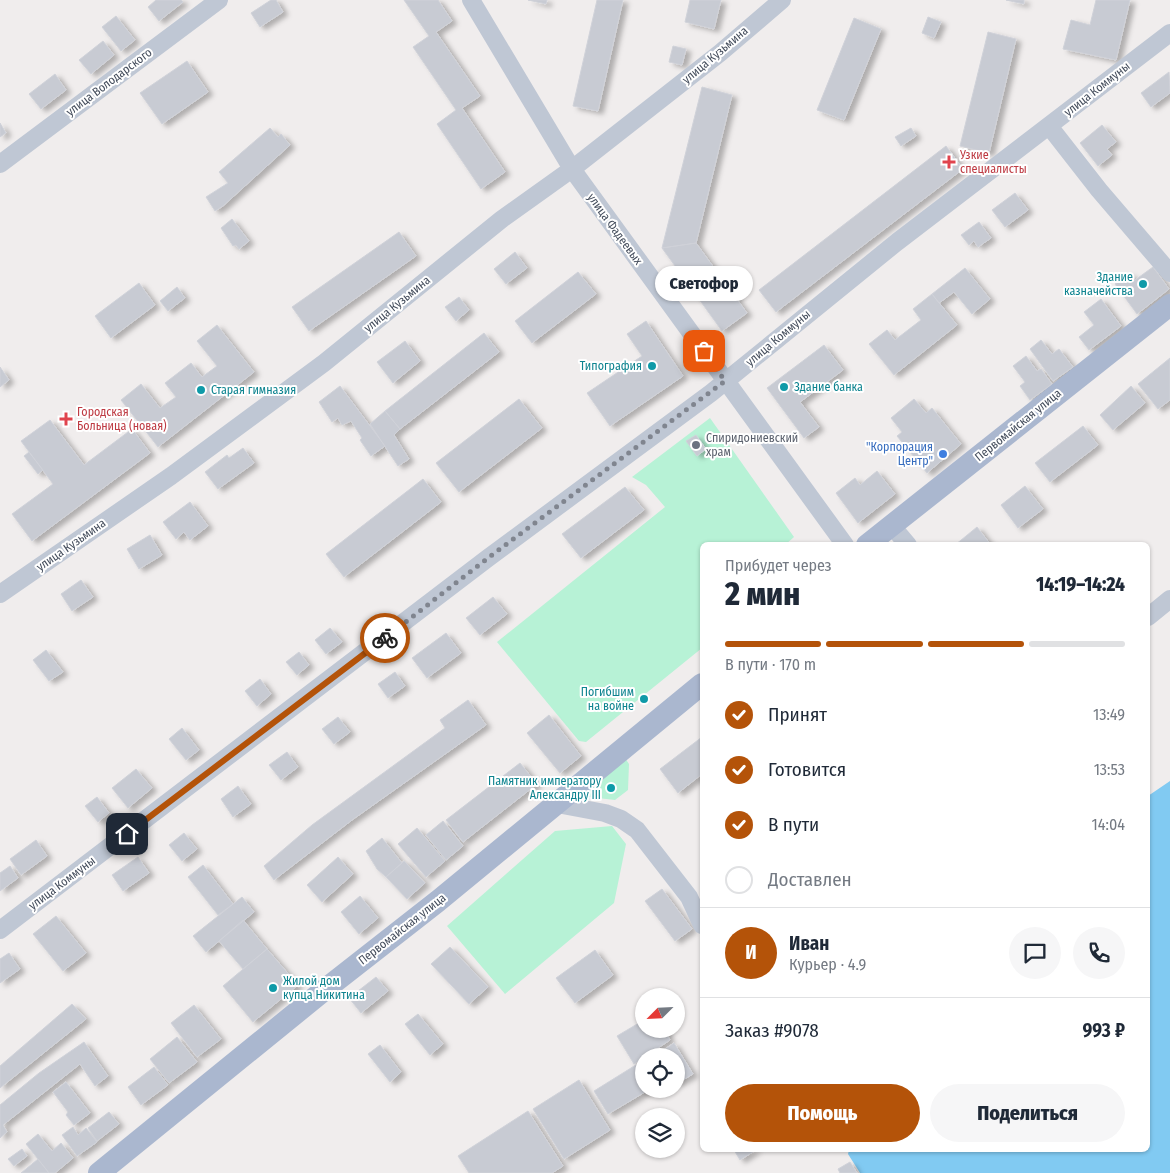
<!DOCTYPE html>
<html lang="ru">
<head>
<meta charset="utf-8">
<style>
	:root { --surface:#fff; --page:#f6f6f7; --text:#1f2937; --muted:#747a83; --line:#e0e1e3; --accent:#b45309 }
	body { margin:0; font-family:"Fira Sans Condensed",sans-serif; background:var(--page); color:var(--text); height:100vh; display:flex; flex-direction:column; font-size:19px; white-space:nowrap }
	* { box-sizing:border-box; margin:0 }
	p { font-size:16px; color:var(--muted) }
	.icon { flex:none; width:28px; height:28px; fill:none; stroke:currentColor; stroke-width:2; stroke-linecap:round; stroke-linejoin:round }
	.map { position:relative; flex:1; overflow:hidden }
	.drawer { position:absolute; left:700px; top:542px; width:450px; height:610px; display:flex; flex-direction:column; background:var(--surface); border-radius:8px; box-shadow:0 1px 4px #0004 }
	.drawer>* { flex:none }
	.needle { width:32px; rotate:246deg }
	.buttons { position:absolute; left:635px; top:988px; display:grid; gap:10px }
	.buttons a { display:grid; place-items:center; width:50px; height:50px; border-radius:50%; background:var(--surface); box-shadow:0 1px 4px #0004; font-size:25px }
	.pin { position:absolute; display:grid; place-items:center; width:42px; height:42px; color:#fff; margin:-21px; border-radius:10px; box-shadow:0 2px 8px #0006 }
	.courier { position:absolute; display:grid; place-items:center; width:50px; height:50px; margin:-25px; border:4px solid #b45309; border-radius:50%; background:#fff; color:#222; box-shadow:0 1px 6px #0007 }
	.bubble { position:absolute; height:35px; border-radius:18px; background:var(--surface); box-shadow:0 1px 4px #0004; font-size:16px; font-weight:800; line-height:35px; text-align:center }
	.summary em { font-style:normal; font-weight:800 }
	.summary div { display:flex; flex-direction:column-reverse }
	.summary { display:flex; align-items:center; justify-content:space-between; height:85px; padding:0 25px }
	h1 { font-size:32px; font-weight:800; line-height:38px }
	.bar { display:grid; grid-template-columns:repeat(4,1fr); gap:8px 5px; align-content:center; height:60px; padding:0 25px }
	.bar i { height:6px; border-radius:4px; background:var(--line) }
	.bar .active { background:var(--accent) }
	.bar p { grid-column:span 4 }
	.line { display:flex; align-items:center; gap:12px; padding:0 25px; border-top:1px solid var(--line) }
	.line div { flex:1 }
	.round { display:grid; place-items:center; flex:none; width:52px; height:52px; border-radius:26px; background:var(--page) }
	ol { padding:0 25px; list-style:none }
	li { display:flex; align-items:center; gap:15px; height:55px }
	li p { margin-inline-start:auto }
	li .icon { padding:5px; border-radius:50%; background:var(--accent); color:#fff; stroke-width:4 }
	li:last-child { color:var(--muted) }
	li i { width:28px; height:28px; border:2px solid var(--line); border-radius:50% }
	.cta { display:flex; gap:10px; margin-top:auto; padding:10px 25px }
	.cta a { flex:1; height:58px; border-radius:30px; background:var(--accent); color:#fff; font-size:20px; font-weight:800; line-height:58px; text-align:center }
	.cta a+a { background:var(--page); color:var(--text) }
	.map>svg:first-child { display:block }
	.green { fill:#b7f2d6 }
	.water { fill:#81caf2 }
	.building { fill:#c8cbd3; stroke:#d0d2d9; filter:url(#shadow) }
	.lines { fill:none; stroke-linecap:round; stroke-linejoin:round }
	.minor { stroke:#bfc7d4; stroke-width:18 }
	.major { stroke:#aab7cf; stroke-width:22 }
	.done { stroke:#80858f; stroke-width:5; stroke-dasharray:0 9 }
	.route { stroke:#b45309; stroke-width:6 }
	.health-dot { fill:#e0444e; stroke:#fff; stroke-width:2 }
	.culture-dot { fill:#0f9aa8; stroke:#fff; stroke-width:2 }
	.worship-dot { fill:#6b7280; stroke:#fff; stroke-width:2 }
	.shop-dot { fill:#3f7fe0; stroke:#fff; stroke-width:2 }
	.labels { text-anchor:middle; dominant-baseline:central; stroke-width:4; stroke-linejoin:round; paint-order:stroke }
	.street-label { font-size:12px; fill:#444d5c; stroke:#fff }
	.health-label { font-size:12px; fill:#be3a42; stroke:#fff; text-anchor:start }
	.culture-label { font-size:12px; fill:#0d838f; stroke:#fff; text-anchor:end }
	.worship-label { font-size:12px; fill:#5b616d; stroke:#fff; text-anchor:start }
	.shop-label { font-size:12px; fill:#366cbe; stroke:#fff; text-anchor:end }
</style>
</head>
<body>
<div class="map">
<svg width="1170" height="1173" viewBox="0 0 1170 1173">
	<defs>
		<filter id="shadow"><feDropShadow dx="5" dy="3" stdDeviation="2.5" flood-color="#0004"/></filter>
	</defs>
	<rect width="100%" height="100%" fill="#f0eded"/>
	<path class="green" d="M710,418l84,119 -9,8h-83v103l-116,94 -7,-1 -82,-99 168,-135 -19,-22 -14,-8z
		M625,758l4,6 -1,26 -13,10 -26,-3 -4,-6z
		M612,826l14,18 -12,59 -109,91 -58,-68 108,-95z"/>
	<path class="water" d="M1170,781v392h-310l-12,-19 1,-4h299v-354z"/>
	<path class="building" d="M156,0h25l2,2 -24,19 -11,-14z
		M271,0h5l7,12 -23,15 -9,-14z
		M404,0h34l14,21 -16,11 44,64 -18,12 43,64 -24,17 -44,-65 19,-14 -43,-63 16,-11z
		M528,0h19l-1,4z
		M597,0h26l-25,111 -25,-5z
		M690,0h31l-7,29 -29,-7z
		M1006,0h18v4z
		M1096,0h34l-14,60 -53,-11 8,-29 19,5z
		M116,16l19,24 -14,11 -19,-24z
		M928,17l13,5 -7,16 -12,-5z
		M854,18l27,11 -37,91 -27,-10z
		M988,32l28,7 -27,114 -29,-7z
		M103,41l11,14 -23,19 -12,-14z
		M673,46l13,3 -4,16 -13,-3z
		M187,61l21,31 -46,32 -22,-31z
		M1169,72l1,21 -19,14 -10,-14z
		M55,74l11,16 -25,19 -12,-15z
		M702,87l30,8 -36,148 -34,5z
		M0,123l6,10 -6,4z
		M1102,125l14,17 -9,7 5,6 -14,11 -18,-23z
		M270,128l8,9 3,-3 9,11 -67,61 -8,5 -9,-14 22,-14 -9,-11z
		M911,128l5,8 -15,10 -6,-9z
		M946,146l17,23 -187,143 -17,-22z
		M1015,193l13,17 -23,17 -13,-17z
		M232,219l17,22 -10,8 -3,-4 -3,1 -12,-18z
		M979,222l12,16 -13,9 -4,-6 -5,4 -8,-10z
		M399,232l17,24 -107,75 -17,-24z
		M696,243l51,70 -25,18 -60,-83z
		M515,252l12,16 -21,16 -12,-15z
		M1153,267l16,22 -32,25 -22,-30 15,-11 5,7z
		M965,268l25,31 -18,15 -18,-22 -15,11 -7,-9z
		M578,272l18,22 -64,49 -17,-22z
		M139,283l16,22 -44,33 -16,-22z
		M177,287l8,11 -17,13 -8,-10z
		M932,294l25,31 -63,50 -25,-31 18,-14 8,10 26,-20 -8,-11z
		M459,297l10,13 -13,11 -11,-14z
		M1101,299l20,27 -32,24 -10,-13 15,-12 -10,-13z
		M646,321l37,55 -73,50 -23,-33 55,-37 -15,-22z
		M217,325l37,47 -96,75 -37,-47 20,-16 19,24 16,-11 -11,-14 26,-20 11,14 15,-11 -20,-25z
		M484,333l15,19 -99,77 -15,-18z
		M1041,340l11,14 7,-5 14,18 -20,14 -23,-32z
		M405,341l15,20 -27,22 -16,-21z
		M824,345l19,25 -43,32 19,25 -15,11 -37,-50z
		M1026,356l11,15 4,-2 11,15 -22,16 -10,-14 5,-4 -12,-16z
		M1170,358v42l-12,9 -20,-25z
		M0,367l9,13 -9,7z
		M340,386l45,60 -14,10 -11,-16 2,-2 -11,-17 -9,4 -4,-7 -6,4 -13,-20z
		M1131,386l14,17 -32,27 -13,-15z
		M519,399l23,29 -83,64 -23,-29z
		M914,399l12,14 6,-5 29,36 -34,29 -30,-37 5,-4 -11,-14z
		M385,411l15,18 -6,6 15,24 -11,7 -28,-42z
		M50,420l34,45 48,-36 18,24 -118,88 -20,-27 41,-30 -32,-43z
		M1083,426l15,19 -48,37 -15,-19z
		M696,435l10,14 -9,7 -11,-15z
		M243,448l11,15 -36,26 -13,-17 22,-17 2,3z
		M29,452l14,18 -5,4 -14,-18z
		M877,471l18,23 -37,29 -22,-30 19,-15 5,7z
		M423,479l18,23 -97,75 -18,-23z
		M1025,486l18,23 -25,19 -17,-23z
		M625,487l19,23 -63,48 -19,-24z
		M190,502l18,24 -18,14 -6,-8 -8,7 -13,-17z
		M977,527l14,18h-36z
		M150,535l12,20 -23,14 -12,-20z
		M81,580l12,17 -21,14 -11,-17z
		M493,597l14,17 -27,21 -14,-17z
		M330,628l12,14 -16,12 -11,-14z
		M446,633l15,20 -34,25 -15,-20z
		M46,650l17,22 -14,9 -16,-21z
		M299,652l10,13 -12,10 -11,-13z
		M395,672l10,14 -17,12 -10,-14z
		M260,679l11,15 -14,12 -12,-15z
		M468,700l18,25 -134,95 -78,60 -10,-14 48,-41 133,-97 -5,-8z
		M549,715l32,41 -21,17 -33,-40z
		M338,717l12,15 -16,12 -12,-15z
		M182,728l17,22 -13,10 -17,-21z
		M702,737v37l-24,19 -18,-24z
		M287,752l11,15 -17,13 -12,-15z
		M520,763l17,21 -74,58 -17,-22z
		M136,769l16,19 -24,20 -16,-20z
		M238,786l13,18 -18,13 -12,-18z
		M97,797l12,16 -11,9 -13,-16z
		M443,821l20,25 -17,14 -20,-25z
		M417,828l28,33 -19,16 -28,-33z
		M184,833l13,16 -15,12 -13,-16z
		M382,838l20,25 -16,14 -9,-8 -11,-18z
		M36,840l11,16 -26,19 -11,-16z
		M138,857l11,16 -26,18 -11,-16z
		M338,857l15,17 -31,28 -15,-17z
		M404,861l21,22 -18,16 -21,-22z
		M203,865l30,39 -15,11 -30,-38z
		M10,866l8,12 -18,13v-18z
		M662,889l30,40 -17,12 -30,-40z
		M360,896l18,22 -19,16 -18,-22z
		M242,897l12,15 -48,40 -13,-16z
		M56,916l30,37 -23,18 -30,-37z
		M243,920l24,29 -24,20 -24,-28z
		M450,947l38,40 -19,17 -38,-40z
		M267,949l31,36 -45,37 -30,-36z
		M595,950l18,25 -38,28 -19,-25z
		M9,953l11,16 -20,14v-24z
		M376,977l12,14 -27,22 -12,-15z
		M72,1004l14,15 -86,69v-22z
		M194,1005l27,34 -24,18 -26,-34z
		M418,1014l25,30 -13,11 -25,-31z
		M644,1020v9h20l6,11 -36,24 -17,-28z
		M177,1037l20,25 -28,21 -19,-24z
		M84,1042l24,34 -13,10 -15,-22 -77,61 4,7 -7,6v-33l39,-32z
		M674,1043l19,31 -17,10v-28h-21z
		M380,1045l21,27 -11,10 -22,-28z
		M639,1063l5,6v20h6l-42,25 -14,-23z
		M154,1067l14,18 -27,20 -13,-18z
		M579,1080l31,50 -46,29 -31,-50z
		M66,1082l24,31 -16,12 -8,-10 2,-3 -15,-20z
		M528,1111l35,55 -11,7h-83l-11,-17z
		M109,1112l10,12 -22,17 -9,-13z
		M73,1127l5,8 8,-7 11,14 -20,14 -15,-21z
		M38,1134l14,17 9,-8 12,15 -18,15h-6l-23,-29z
		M22,1149l5,7 -13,10 -6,-7z
		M734,1150h22l-16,10z
		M38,1159l11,14h-28z
		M850,1162l7,11h-17l-2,-4z"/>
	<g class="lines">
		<path class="minor" d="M471,0l101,169 273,376
			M1049,126l50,64 71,83
			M0,164l219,-164
			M892,526l16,19
			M0,594l171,-118 153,-113 178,-144 70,-50 148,-116 62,-53
			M1148,617l22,-18
			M557,804l48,9 16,6 16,11 52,67 13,28
			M0,930l488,-372 223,-165 186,-151 273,-209"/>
		<path class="major" d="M867,545l303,-240
			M99,1173l224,-182 115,-90 264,-217"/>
	</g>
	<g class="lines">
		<path class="done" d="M385,638l103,-80 237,-177 -21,-30"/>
		<path class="route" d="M127,834l258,-196"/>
	</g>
	<g class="health-dot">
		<path d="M946.5 154.5h5v5h5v5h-5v5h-5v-5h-5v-5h5z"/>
		<path d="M63.5 411.5h5v5h5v5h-5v5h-5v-5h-5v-5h5z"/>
	</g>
	<g class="culture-dot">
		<circle cx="1143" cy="284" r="5"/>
		<circle cx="652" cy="366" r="5"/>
		<circle cx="784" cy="387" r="5"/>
		<circle cx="201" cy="390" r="5"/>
		<circle cx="644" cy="699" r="5"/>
		<circle cx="611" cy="788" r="5"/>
		<circle cx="273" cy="988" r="5"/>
	</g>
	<circle class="worship-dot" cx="696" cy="445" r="5"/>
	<circle class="shop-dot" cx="943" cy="454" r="5"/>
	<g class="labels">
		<g class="street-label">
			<text transform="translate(715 55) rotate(-40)">улица Кузьмина</text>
			<text transform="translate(109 82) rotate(-37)">улица Володарского</text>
			<text transform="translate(1097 89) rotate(-38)">улица Коммуны</text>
			<text transform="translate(615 229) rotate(54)">улица Фадеевых</text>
			<text transform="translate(397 304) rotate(-39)">улица Кузьмина</text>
			<text transform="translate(778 338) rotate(-40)">улица Коммуны</text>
			<text transform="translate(1018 425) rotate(-39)">Первомайская улица</text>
			<text transform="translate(71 545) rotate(-35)">улица Кузьмина</text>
			<text transform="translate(62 883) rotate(-37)">улица Коммуны</text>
			<text transform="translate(402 929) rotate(-38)">Первомайская улица</text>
		</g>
		<g class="health-label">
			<text x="960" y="155">Узкие<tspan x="960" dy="14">специалисты</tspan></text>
			<text x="77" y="412">Городская<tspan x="77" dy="14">Больница (новая)</tspan></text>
		</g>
		<g class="culture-label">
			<text x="1133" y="277">Здание<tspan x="1133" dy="14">казначейства</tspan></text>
			<text x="642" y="366">Типография</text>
			<text x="794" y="387" text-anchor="start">Здание банка</text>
			<text x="211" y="390" text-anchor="start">Старая гимназия</text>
			<text x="634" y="692">Погибшим<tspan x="634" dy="14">на войне</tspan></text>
			<text x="601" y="781">Памятник императору<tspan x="601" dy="14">Александру III</tspan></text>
			<text x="283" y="981" text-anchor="start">Жилой дом<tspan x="283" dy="14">купца Никитина</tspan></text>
		</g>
		<g class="worship-label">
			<text x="706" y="438">Спиридониевский<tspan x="706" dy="14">храм</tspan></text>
		</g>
		<g class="shop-label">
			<text x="933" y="447">"Корпорация<tspan x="933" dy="14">Центр"</tspan></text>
		</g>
	</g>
</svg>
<div class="buttons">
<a><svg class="needle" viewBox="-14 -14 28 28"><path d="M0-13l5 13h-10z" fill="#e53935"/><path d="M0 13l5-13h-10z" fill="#747a83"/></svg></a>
<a><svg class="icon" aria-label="locate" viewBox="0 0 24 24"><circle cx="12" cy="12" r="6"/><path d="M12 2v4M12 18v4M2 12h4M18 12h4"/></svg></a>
<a><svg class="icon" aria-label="layers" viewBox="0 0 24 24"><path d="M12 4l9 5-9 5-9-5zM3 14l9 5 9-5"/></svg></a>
</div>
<div class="pin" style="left:704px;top:351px;background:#ea580c"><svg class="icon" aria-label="bag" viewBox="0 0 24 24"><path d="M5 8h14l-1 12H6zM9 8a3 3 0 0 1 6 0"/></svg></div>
<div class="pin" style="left:127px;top:834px;background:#1f2937"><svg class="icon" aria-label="home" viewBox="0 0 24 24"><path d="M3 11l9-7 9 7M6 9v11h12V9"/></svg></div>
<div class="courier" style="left:385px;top:638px"><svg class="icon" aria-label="bike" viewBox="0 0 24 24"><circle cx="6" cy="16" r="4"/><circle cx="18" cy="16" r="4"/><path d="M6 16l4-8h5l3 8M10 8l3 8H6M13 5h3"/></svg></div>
<div class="bubble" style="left:655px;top:266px;width:98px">Светофор</div>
<section class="drawer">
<div class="summary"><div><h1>2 мин</h1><p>Прибудет через</p></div><em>14:19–14:24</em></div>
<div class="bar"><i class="active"></i><i class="active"></i><i class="active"></i><i></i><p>В пути · 170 m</p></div>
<ol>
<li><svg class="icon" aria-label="check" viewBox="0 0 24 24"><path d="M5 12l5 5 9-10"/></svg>Принят<p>13:49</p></li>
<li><svg class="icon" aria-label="check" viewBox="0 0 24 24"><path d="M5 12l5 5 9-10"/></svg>Готовится<p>13:53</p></li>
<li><svg class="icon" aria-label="check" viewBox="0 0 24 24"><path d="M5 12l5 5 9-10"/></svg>В пути<p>14:04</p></li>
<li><i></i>Доставлен</li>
</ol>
<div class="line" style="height:90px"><b class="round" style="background:var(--accent);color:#fff">И</b><div><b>Иван</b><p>Курьер · 4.9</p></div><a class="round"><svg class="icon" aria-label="chat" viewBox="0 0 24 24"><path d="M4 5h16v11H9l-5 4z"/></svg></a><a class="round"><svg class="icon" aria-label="phone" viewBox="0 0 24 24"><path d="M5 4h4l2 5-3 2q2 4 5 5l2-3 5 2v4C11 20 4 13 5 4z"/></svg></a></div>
<div class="line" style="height:65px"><div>Заказ #9078</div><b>993 ₽</b></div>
<div class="cta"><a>Помощь</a><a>Поделиться</a></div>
</section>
</div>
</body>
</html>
